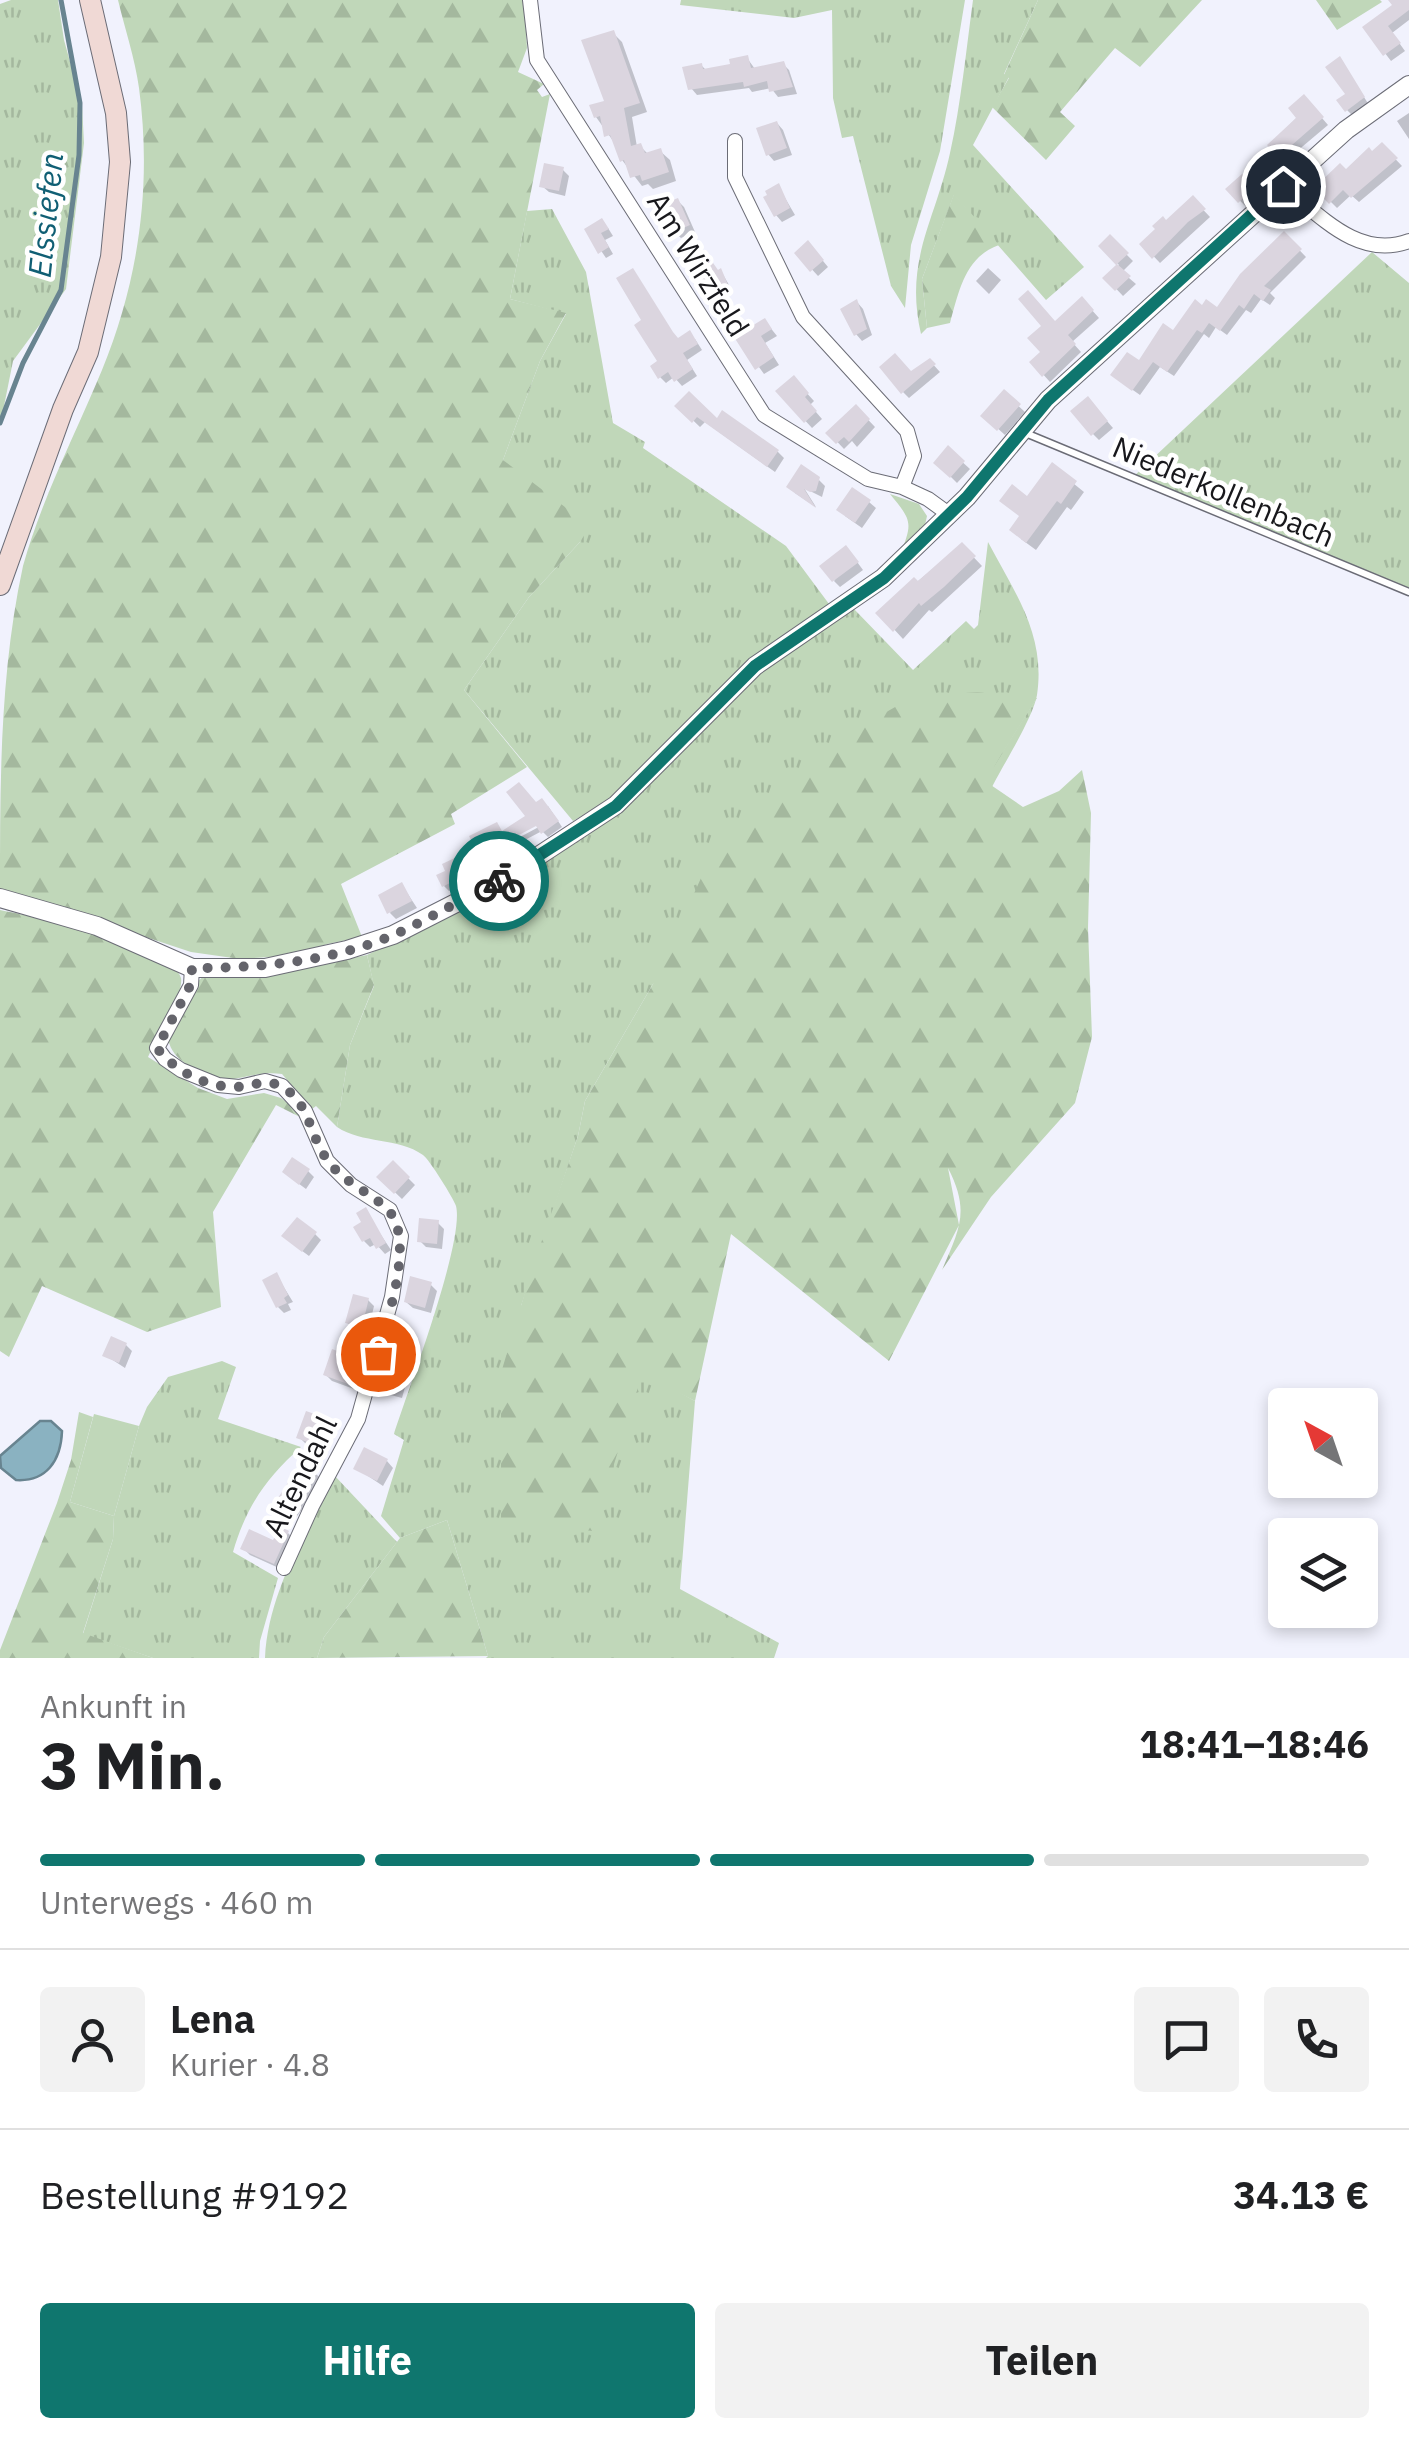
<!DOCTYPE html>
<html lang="de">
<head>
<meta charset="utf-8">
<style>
	:root { --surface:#fff; --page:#f2f2f2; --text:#202124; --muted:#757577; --line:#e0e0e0; --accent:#0f766e }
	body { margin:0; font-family:"IBM Plex Sans",sans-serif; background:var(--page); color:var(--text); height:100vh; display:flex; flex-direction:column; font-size:38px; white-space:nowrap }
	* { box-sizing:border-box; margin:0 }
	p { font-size:32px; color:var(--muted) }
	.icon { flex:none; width:55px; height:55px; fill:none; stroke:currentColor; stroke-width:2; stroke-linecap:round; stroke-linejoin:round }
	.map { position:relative; height:1658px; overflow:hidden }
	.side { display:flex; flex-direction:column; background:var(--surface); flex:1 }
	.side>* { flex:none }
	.needle { width:65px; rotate:320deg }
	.buttons { position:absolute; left:1268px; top:1388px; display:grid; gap:20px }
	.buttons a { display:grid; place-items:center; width:110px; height:110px; border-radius:10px; background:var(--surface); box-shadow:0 5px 15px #0003; font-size:50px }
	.pin { position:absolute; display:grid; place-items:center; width:85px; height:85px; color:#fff; margin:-42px; border:5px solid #fff; border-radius:50%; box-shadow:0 2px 10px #0007 }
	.courier { position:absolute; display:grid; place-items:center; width:100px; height:100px; margin:-50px; border:8px solid #0f766e; border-radius:50%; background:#fff; color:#222; box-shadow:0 2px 12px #0007 }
	.headline em { font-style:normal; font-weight:700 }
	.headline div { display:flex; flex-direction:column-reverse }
	.headline { display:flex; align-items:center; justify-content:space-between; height:170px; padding:0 40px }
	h1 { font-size:65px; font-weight:700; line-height:75px }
	.bar { display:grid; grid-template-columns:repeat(4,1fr); gap:15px 10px; align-content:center; height:120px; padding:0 40px }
	.bar i { height:12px; border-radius:8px; background:var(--line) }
	.bar .active { background:var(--accent) }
	.bar p { grid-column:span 4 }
	.line { display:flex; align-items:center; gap:25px; padding:0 40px; border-top:2px solid var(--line) }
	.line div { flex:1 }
	.round { display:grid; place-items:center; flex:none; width:105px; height:105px; border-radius:10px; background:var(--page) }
	.cta { display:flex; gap:20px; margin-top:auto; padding:20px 40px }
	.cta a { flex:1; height:115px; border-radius:10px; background:var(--accent); color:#fff; font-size:40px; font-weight:700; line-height:115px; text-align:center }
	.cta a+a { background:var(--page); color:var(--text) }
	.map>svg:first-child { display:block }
	.grass { fill:url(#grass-tufts) }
	.forest { fill:url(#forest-firs) }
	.garden { fill:#c0d7b9 }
	.water { fill:#8ab2c1; stroke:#688490; stroke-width:2.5 }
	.shadow { fill:#0003 }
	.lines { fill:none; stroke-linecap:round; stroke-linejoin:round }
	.stream { stroke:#688490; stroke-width:5 }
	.building { fill:#dbd5df }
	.service-casing { stroke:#6b6c76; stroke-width:9 }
	.minor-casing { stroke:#6b6c76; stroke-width:16 }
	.tertiary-casing { stroke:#6b6c76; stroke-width:20 }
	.secondary-casing { stroke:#6b6c76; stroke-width:22 }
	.service { stroke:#fff; stroke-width:6 }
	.minor { stroke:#fff; stroke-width:14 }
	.tertiary { stroke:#fff; stroke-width:18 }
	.secondary { stroke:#f0d9d5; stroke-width:20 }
	.done { stroke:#64646b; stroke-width:10; stroke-dasharray:0 18 }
	.route { stroke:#0f766e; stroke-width:12 }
	.labels { text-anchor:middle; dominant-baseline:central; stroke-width:9; stroke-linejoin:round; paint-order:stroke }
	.street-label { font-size:30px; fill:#18181c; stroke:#fff }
	.water-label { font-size:32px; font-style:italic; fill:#105f74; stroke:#fff }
</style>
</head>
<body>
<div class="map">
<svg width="1409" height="1658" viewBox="0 0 1409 1658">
	<defs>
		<pattern id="grass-tufts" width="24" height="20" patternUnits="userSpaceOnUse" patternTransform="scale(2.5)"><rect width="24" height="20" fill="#c0d7b9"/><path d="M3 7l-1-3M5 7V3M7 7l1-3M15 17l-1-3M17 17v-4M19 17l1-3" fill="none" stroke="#a4b89e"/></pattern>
		<pattern id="forest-firs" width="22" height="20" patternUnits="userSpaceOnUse" patternTransform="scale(2.5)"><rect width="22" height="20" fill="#c0d7b9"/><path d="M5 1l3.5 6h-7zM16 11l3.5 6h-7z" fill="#a4b89e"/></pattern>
	</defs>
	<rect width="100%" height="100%" fill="#f1f2fd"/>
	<path class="grass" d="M11,0h47l6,40 18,65 2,38 -18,146 -53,72 -13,65v-422z
		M681,0h284l-25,151 -29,94 -6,63 -14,-22 -38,-150 -11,2 -9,-40 -1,-88 -38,8 -114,-13z
		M973,0h65l-34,74 5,3 -36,68 111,122 -38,33 -92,-105 -32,84 5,49 -6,6c-17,-74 14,-112 29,-181 11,-50 16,-102 23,-153z
		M552,209l34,63 27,151 32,19 -2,6 143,98 46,62 -221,191 -38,22 -109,-131 65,-93 51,-55 -77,-82 37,-99 26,-47 -56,-15 17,-88z
		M1372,252l37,31v308l-276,-114z
		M988,542c27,51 58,93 49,153 -4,23 -34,70 -45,92l-8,-6 52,-82 -383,285 -68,117 -7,35 -57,170 174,95 -15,188 99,54 -5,15h-288l2,-2 -41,-136 -47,18 -19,-22 23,-76 -10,-6c13,-41 71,-193 62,-228 -2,-7 -27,-47 -33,-51 -25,-18 -61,-11 -86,-28l13,-82 24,-59 -7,-31 151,-75 245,-210 91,-61 59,61 53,-49 8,8 4,-4z
		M222,1361l14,6 -18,52 83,28c-35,31 -55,60 -68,105l45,26 -18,63 -1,17h-106l-70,-24 30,-95 1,-23 25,-90 8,-19 21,-30z
		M334,1475l63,67 -73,95 -7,21h-52c3,-65 41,-126 69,-183z"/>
	<path class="forest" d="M118,0h406l3,48 -9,24 26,12 -7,6 5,7 8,-3 -40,205 56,14 -26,48 -37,99 87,66 -10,16 -51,55 -65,93 63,77 -76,47 4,10 -114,60 21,53 -35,7 -28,11 -59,4 -49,-7 -191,-63c0,-109 0,-217 23,-323 19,-68 52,-131 79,-196 37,-90 50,-185 37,-282 -4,-29 -14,-59 -21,-88z
		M1038,0h164l-62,67 -25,-19 -55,64 15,14 -29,34 -54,-53 17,-29 -5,-3z
		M1316,0h64l2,2 -45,28z
		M954,194l45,51c-34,12 -40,46 -49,78l-23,5 -5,-49z
		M890,494l29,10 8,12 -4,18 -23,21c13,-33 12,-34 -10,-61z
		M977,692l60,6 -52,83 38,26 36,-16 23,-21 9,43 -3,115 4,109 -17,66 -84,94 -49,73c18,-42 28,-59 6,-102l11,57 -70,136 -158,-127 -36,167 -53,-26 -49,156 -92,-10v-148l30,-101 47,-136 7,-35 68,-117 58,-128v17l23,-41 50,-53 72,-50 57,-32z
		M0,910c31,6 174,37 181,68 3,17 -25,61 -33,79l50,31 29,11 37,-6 17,5 22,17 1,4 -28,-14 -63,107 8,95 -74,25 -105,-46 -33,71 -9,-6z
		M367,955l7,30 -24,60 -13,82 -21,-21 -4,3 -30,-35c-39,-5 -60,21 -95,-9 -10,-8 -16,-13 -19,-26l27,-55 11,-10 102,-7z
		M79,1412l14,5 -23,85 44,14 -1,23 -30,94 70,25h-153v-8l57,-147 14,-43z
		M447,1520l41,136 -171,2 7,-21 76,-99z"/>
	<path class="garden" d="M94,1414l45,12 -25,90 -44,-14z"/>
	<path class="water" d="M40,1421h11l11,10c-1,30 -16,51 -46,49l-15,-12 -1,-12z"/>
	<path class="shadow" d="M1391,0h18v20l-17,13 13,18 -14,10 -26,-34 30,-21z
		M613,33l9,9 25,70 -15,5 5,30 3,-1 9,9 11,-4 10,9 6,21 -23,8 -5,-5 -6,2 -20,-26 -6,-15 -20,-28 11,-15z
		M747,58l8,11 28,-5 6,6 8,24 -19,3 -7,-9 -19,4 -3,-4 -52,7 -6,-7 10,-23 6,6 26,-5z
		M1340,59l29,46 -16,11 -6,-6 1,-15z
		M1310,104l18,21 -32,27 4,4 -10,10 -20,-21z
		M1409,113v26l-12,-18z
		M777,123l6,7 9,25 -18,6 -6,-7z
		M1382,145l20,21 -43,36 -8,-7 -14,13 -20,-20 29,-15z
		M563,170l6,6 -4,20 -16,-4 -7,-6z
		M1242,178l17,18 -13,11 -17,-18z
		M778,186l17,29 -13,7 -6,-7z
		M1193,199l17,18 -50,46 -18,-19z
		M678,201l6,6 11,25 -14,6 -7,-6z
		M608,228l5,8 -8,4 8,14 -7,4 -19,-28z
		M1284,234l22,23 -36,36 5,5 -5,7 -9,-6 -10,14 -5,-3 -19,25 -11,-8 -7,11 -5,-4 -30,42 -14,-9 -20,28 -20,-14 54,-47 44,-24z
		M1110,238l23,23 -11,11 14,12 -13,12 -17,-18 13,-13 -18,-18z
		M814,250l14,17 -10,9 -21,-23z
		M988,268l13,12 -12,14 -13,-13z
		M633,271l45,70 17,-2 7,11 -15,10 10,16 -15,10 -8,-9 -8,6 -6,-6 1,-15 -16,-41z
		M721,271l12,21 -15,9 -7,-6z
		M1082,299l17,19 -27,24 9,10 -31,30 -18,-20 11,-9 13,-29z
		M857,302l6,7 9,26 -10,6 -6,-7z
		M765,321l12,15 -12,7 14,22 -15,9 -26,-36z
		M930,361l10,11 -31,26 -6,-6 8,-18z
		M793,378l21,23 -4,4 12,14 -10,9 -34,-37z
		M1004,393l21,19 -20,23 -21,-19z
		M678,406l39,16 61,30 6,6 -9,14 -70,-50 -5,5z
		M1094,406l19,22 -14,12 -6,-6z
		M856,407l19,20 -18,20 -5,-6 -8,8 -15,-16z
		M948,449l22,20 -13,14 -21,-21z
		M1052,466l32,26 -13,18 -4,-3 -31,43 -15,-11 7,-40z
		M818,479l7,7 -3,11 -18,-9 12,19 -21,-14z
		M869,502l7,6 -14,20 -17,-12z
		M962,545l20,21 -50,46 -3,-2 -26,29 -24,-26z
		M852,555l11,15 -23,17 -6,-6z
		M536,805l12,1 14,21 -14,10 -6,-6 -55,29 -4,-3 65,-35 -2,-4 -66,35 16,-28 7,8 26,-16z
		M461,858l13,21 -25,12 -5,-5z
		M402,885l15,23 -21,11 -6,-6z
		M393,1163l22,22 -13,14 -23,-22z
		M308,1171l6,6 -8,12 -15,-11z
		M365,1211l26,39 -6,4 -9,-10 -6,3 -6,-6z
		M438,1223l6,6 -2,20 -16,-2 -6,-6z
		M315,1234l6,6 -12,16 -19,-14z
		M277,1276l16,26 -5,2 3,6 -7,3 -6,-6z
		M430,1284l7,7 -6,22 -18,-5 -7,-6z
		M368,1300l6,6 -6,26 -14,-3 -6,-6z
		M126,1345l6,6 -7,17 -20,-13z
		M356,1360l6,6 -8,23 -22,-8 -6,-6z
		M401,1374l6,6 -5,18 -15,-4 -6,-7z
		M327,1421l7,6 -8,24 -20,-7 -7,-7z
		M387,1461l6,7 -10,18 -27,-18z
		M304,1464l19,16 -28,39 -11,-9z
		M288,1533l6,6 -13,30 -31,-14 -7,-7 31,-5z"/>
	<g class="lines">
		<path class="stream" d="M0,423l23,-60 38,-73 18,-135 1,-52 -19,-103"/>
	</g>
	<path class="building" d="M1388,0h21v10l-21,16 13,17 -18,13 -21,-29 30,-22z
		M614,30l26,73 -16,5 7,38 10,-3 4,10 16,-5 8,24 -27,9 -2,-6 -10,3 -6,-18 -4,2 -10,-27 -6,2 -4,-21 -6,2 -5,-13 15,-4 -23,-61z
		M748,55l3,13 33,-7 9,26 -24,5 -2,-11 -23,6 -1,-5 -55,8 -6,-23 20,-4 1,6 27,-5 -1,-5z
		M1340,56l25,41 -20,15 -9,-12 9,-6 -20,-27z
		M1304,94l20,23 -32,28 4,3 -14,13 -15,-16 29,-27 -8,-10z
		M777,121l10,27 -21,8 -10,-28z
		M1382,142l16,16 -47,40 -8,-8 -14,14 -15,-16 26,-25 6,6 23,-22 3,4z
		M544,163l20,4 -5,24 -20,-4z
		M1242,174l12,14 -16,15 -13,-14z
		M779,183l11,25 -16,9 -11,-20 4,-2 -2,-4z
		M1193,195l13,14 -18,13 -36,37 -13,-15 16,-15 -3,-3 11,-10 3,4z
		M678,198l12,27 -18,8 -12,-28z
		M602,218l7,11 -8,4 8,14 -11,7 -14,-25z
		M1284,231l18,18 -38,37 7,4 -8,11 -9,-7 -10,15 -5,-4 -19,26 -11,-8 -7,10 -5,-3 -30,42 -14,-10 -21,29 -22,-16 17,-23 12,8 24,-37 10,7 22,-31 7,6 4,-6 11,8 23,-33z
		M1110,234l19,19 -12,11 14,12 -16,15 -13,-13 14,-13 -18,-19z
		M808,240l16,20 -14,12 -16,-19z
		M711,260l7,10 3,-2 7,17 -19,12 -16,-27z
		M633,268l40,64 5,6 12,-8 8,14 -15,9 10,16 -19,13 -6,-10 -10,7 -8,-13 7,-5 -23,-36 7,-5 -25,-42z
		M1028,290l27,31 27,-25 12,14 -26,25 8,9 -34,33 -13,-15 11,-10 -13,-14 14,-12 -23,-27z
		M857,299l10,30 -13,7 -14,-27z
		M765,318l7,11 -11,7 13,21 -19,13 -21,-33z
		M895,353l16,18 19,-13 6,6 -35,30 -22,-27z
		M794,375l15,18 -4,4 12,14 -13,12 -29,-32z
		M1004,389l17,15 -24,27 -17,-15z
		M689,391l28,27 5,-8 57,40 -12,17 -70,-50 -5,6 -18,-17z
		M1088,396l20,25 -17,15 -21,-25z
		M856,404l14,15 -21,23 -5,-5 -8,7 -11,-11z
		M948,445l17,16 -15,17 -17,-15z
		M1052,462l25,19 -16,23 -4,-3 -31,42 -17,-13 10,-14 -20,-15 13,-17 15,12z
		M801,464l19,13 -4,14 -6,1 -6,-3 12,19 -30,-21z
		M852,487l19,13 -16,23 -19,-13z
		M962,542l14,14 -32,31 -23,19 -2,-3 -26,29 -18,-19 39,-36 4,4z
		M846,545l13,17 -27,20 -13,-16z
		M519,782l17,20 6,-4 17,23 -18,13 -5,-8 -57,30 -10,-20 28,-14 5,9 23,-15 -19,-24z
		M461,855l9,18 -28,14 -6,-12 9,-4 -3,-7z
		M402,882l10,19 -25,13 -9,-19z
		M292,1157l18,12 -11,16 -17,-13z
		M393,1160l17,17 -16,17 -18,-17z
		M366,1207l20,36 -10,6 -6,-11 -8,4 -9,-15 8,-5 -5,-9z
		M297,1217l20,15 -15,20 -21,-16z
		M419,1218l20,2 -2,24 -20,-2z
		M277,1272l11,23 -4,3 3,5 -11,5 -14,-28z
		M410,1276l22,6 -7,26 -21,-6z
		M353,1294l16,4 -7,29 -17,-4z
		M111,1336l16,7 -8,20 -17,-7z
		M332,1349l25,9 -9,26 -25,-9z
		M385,1366l17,6 -7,22 -17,-6z
		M306,1411l23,8 -10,27 -23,-8z
		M364,1447l24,12 -11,22 -24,-12z
		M303,1460l15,11 -30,43 -14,-10z
		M281,1526l8,5 -15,33 -34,-15 9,-20 24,11z"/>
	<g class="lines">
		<defs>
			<path id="service" d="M1023,432l386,160"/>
			<path id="minor" d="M530,0l7,60 227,355 104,64 34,8 26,12 22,16
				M735,141v36l68,140 104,114 7,25 -12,31
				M1283,186c37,29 75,74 126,55
				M192,968l-1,17 -34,63 8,11 16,11 37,15 21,2 26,-6 17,5 23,25 22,50 24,24 39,25 11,26 -9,61 -34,122 -46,87 -28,62"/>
			<path id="tertiary" d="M0,898l97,28 95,42h73l82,-18 46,-15 112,-57 111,-73 139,-139 128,-88 84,-81 81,-97 298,-270 63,-45"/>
			<path id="secondary" d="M0,585l63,-176 25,-57 23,-95 9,-95 -4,-49 -26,-113"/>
		</defs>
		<use href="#service" class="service-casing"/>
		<use href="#minor" class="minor-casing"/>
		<use href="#tertiary" class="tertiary-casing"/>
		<use href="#secondary" class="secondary-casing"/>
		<use href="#service" class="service"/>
		<use href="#minor" class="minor"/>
		<use href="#tertiary" class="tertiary"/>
		<use href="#secondary" class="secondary"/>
	</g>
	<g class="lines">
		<path class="done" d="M378,1354c9,-36 40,-119 7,-147 -19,-17 -44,-26 -59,-49 -16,-22 -17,-57 -44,-71 -16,-9 -28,-1 -45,0 -29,1 -63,-16 -80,-39l34,-64 1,-16c68,0 140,-6 204,-34 35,-16 68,-36 103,-53"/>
		<path class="route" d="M499,881l117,-75 139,-140 129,-88 83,-81 81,-97 235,-214"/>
	</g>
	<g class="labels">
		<g class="street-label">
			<text transform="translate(699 264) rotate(58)">Am Wirzfeld</text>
			<text transform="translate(1224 491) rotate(23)">Niederkollenbach</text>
			<text transform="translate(299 1476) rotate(-64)">Altendahl</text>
		</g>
		<g class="water-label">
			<text transform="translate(45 215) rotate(-84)">Elssiefen</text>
		</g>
	</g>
</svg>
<div class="buttons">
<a><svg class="needle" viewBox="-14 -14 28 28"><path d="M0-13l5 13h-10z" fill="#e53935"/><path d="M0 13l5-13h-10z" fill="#757577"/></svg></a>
<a><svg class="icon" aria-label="layers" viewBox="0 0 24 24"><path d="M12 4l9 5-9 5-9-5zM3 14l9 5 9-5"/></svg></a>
</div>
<div class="pin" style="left:378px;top:1354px;background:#ea580c"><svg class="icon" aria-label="bag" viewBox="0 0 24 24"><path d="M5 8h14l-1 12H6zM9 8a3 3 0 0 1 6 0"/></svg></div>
<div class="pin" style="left:1283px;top:186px;background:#1f2937"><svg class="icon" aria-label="home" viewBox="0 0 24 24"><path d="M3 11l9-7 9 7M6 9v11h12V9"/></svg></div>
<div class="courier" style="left:499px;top:881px"><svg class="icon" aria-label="bike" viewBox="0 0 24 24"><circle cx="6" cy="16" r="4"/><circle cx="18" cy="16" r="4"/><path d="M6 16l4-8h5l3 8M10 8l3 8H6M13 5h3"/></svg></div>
</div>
<section class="side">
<div class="headline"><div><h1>3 Min.</h1><p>Ankunft in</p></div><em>18:41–18:46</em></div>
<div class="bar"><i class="active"></i><i class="active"></i><i class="active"></i><i></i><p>Unterwegs · 460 m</p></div>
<div class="line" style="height:180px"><a class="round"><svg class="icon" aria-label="person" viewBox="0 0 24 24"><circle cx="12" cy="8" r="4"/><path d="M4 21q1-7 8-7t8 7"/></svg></a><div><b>Lena</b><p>Kurier · 4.8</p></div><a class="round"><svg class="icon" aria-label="chat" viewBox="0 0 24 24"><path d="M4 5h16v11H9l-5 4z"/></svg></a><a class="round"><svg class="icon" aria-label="phone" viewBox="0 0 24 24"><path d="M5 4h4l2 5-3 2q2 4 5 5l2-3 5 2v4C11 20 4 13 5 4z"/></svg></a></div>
<div class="line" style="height:130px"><div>Bestellung #9192</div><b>34.13 €</b></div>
<div class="cta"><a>Hilfe</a><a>Teilen</a></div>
</section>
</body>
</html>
